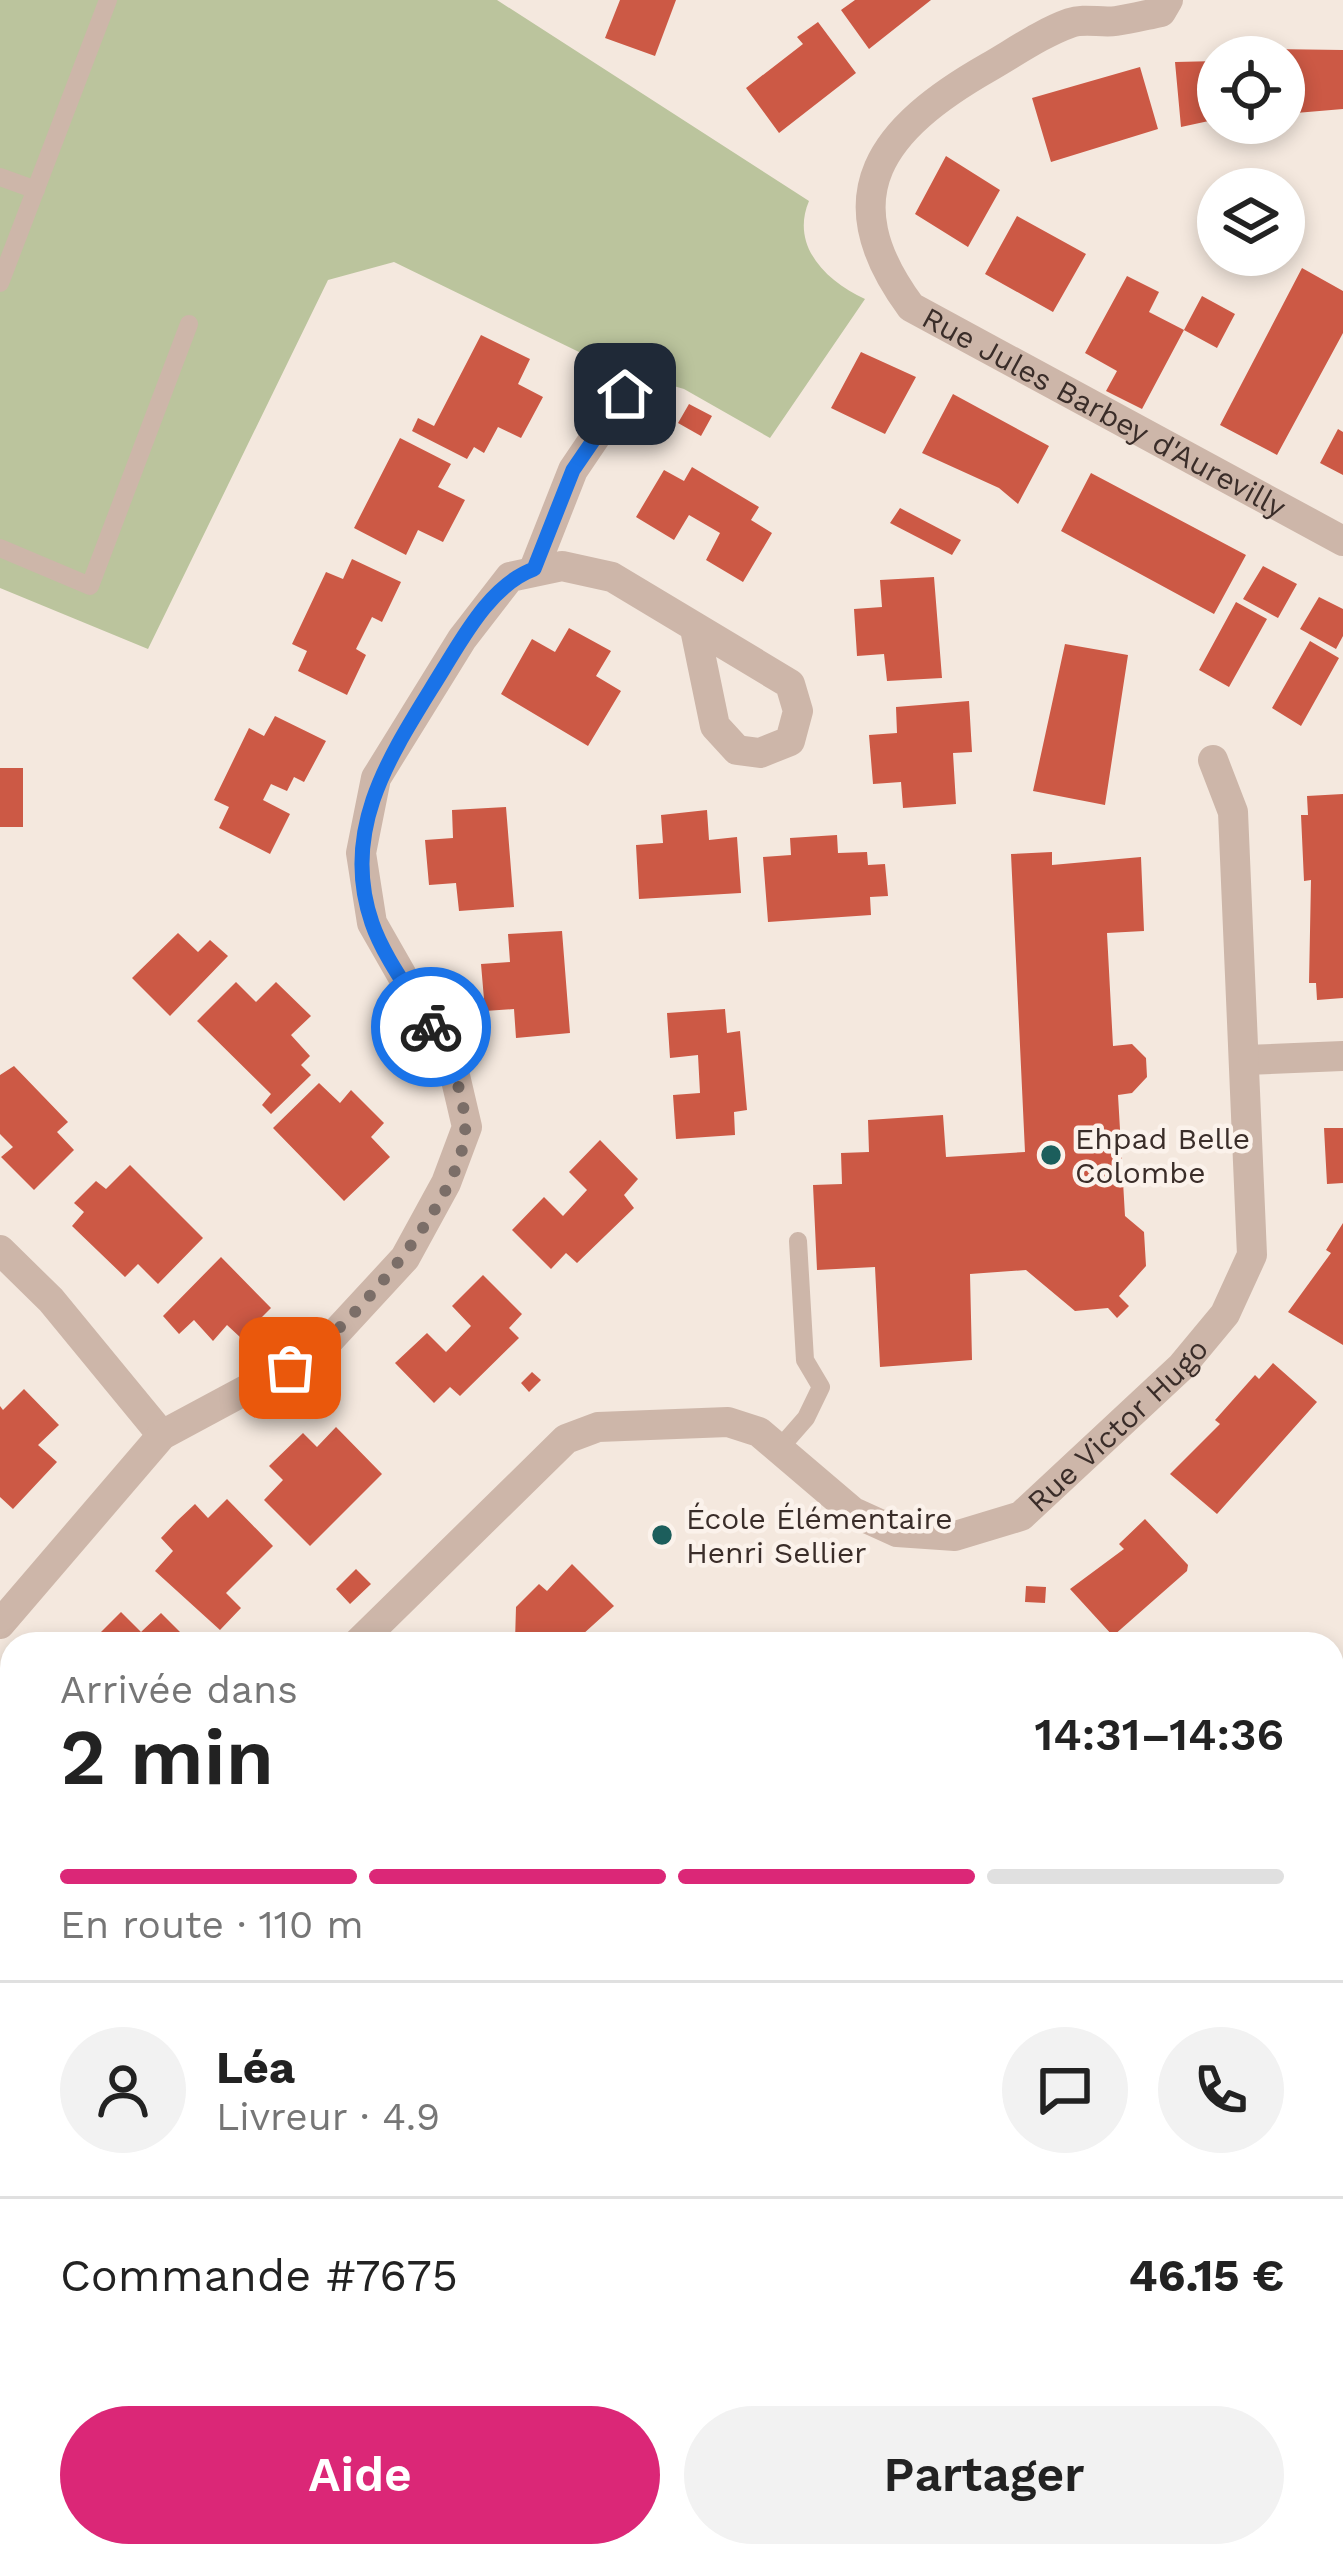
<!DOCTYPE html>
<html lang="fr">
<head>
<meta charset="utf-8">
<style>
	:root { --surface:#fff; --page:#f2f2f2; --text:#222; --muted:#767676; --line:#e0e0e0; --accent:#db2777 }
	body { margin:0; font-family:"Work Sans",sans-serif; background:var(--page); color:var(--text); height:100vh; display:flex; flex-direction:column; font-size:45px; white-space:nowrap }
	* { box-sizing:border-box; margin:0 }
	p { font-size:39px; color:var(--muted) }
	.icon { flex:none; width:66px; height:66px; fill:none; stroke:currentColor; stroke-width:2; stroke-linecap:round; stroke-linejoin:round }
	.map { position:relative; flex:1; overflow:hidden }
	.panel { position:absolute; left:0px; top:1632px; width:1344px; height:936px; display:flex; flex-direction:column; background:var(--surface); border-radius:36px 36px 0 0; box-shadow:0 6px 18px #0003 }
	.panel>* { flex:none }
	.tools { position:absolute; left:1197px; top:36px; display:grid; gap:24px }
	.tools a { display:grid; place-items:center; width:108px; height:108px; border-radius:50%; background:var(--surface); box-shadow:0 6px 18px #0003; font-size:60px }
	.pin { position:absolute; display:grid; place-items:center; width:102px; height:102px; color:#fff; margin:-51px; border-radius:24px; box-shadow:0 6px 18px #0006 }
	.courier { position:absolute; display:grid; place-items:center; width:120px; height:120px; margin:-60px; border:9px solid #1a73e8; border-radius:50%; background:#fff; color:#222; box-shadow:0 3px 15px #0007 }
	.headline em { font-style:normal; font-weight:600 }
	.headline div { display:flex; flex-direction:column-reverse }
	.headline { display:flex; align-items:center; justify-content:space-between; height:204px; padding:0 60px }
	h1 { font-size:78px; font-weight:600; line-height:90px }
	.bar { display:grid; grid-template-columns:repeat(4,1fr); gap:18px 12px; align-content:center; height:144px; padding:0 60px }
	.bar i { height:15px; border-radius:9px; background:var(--line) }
	.bar .active { background:var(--accent) }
	.bar p { grid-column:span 4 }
	.line { display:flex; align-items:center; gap:30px; padding:0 60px; border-top:3px solid var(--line) }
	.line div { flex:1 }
	.round { display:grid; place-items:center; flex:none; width:126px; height:126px; border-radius:63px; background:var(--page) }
	.primary-button { display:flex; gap:24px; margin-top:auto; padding:24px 60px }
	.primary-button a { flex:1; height:138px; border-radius:72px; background:var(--accent); color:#fff; font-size:48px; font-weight:600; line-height:138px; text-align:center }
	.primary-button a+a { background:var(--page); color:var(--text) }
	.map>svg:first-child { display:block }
	.green { fill:#bbc49d }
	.building { fill:#cc5945 }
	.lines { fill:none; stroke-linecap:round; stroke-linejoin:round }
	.service { stroke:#cdb6a9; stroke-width:18 }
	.minor { stroke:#cdb6a9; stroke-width:30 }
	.tertiary { stroke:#cdb6a9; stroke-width:30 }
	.done { stroke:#7b6e68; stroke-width:12; stroke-dasharray:0 21.6 }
	.route { stroke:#1a73e8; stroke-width:15 }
	.poi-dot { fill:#1c5e5c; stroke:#fbf2eb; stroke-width:4.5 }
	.labels { text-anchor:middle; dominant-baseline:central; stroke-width:9; stroke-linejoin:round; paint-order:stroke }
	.street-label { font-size:30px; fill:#3a2d29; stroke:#fbf2eb }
	.poi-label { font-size:30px; fill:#3a2d29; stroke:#fbf2eb; text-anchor:start }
</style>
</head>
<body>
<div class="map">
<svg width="1343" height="2568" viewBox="0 0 1343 2568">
	<rect width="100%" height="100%" fill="#f4e8de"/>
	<path class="green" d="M0,0h497l312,201c-19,45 17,80 56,98l-95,139 -86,-49 -72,-21 -218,-106 -66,18 -180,369 -148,-61z"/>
	<path class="building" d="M620,0h56l-21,56 -50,-18z
		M855,0h76l-62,49 -28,-39z
		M818,22l38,51 -77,60 -33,-45 57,-44 -6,-7z
		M1267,49l76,1v59l-59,5v-57h-17z
		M1218,61v58l-37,8 -6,-65z
		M1140,67l18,62 -107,33 -19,-64z
		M946,156l54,34 -32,57 -53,-33z
		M1017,216l69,38 -33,58 -68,-38z
		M1302,268l41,23v42l-66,122 -57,-30z
		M1127,276l32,16 -10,20 35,18 -42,79 -36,-18 11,-20 -32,-18z
		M1202,296l33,18 -18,34 -33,-18z
		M481,335l49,24 -12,25 25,13 -22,41 -23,-11 -14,26 -10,-6 -7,12 -55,-28 6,-13 16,8z
		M861,352l55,25 -31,57 -54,-26z
		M953,394l96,52 -31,58 -19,-16 -77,-35z
		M689,404l23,12 -11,20 -23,-13z
		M1338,429l5,3v43l-23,-12z
		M400,438l51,26 -13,23 27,13 -22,42 -25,-12 -12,25 -52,-27z
		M692,467l67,40 -8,13 21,13 -29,49 -37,-22 14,-27 -31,-18 -15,25 -38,-23 28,-47 20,11z
		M1091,473l155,82 -32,59 -153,-83z
		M900,508l61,32 -9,15 -62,-32z
		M352,559l49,23 -19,40 -10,-5 -16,32 10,6 -19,40 -49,-24 9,-20 -15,-7 34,-72 17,7z
		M1263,566l34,18 -19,34 -35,-19z
		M934,577l8,101 -55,3 -3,-27 -27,2 -3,-47 28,-2 -2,-27z
		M1319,597l24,12v27l-7,13 -36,-20z
		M1236,602l31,17 -38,68 -30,-17z
		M569,628l42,23 -15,25 25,15 -33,55 -87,-52 31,-55 23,13z
		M1310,641l29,17 -38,68 -29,-18z
		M1065,644l63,11 -23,150 -72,-14z
		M969,701l3,51 -19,1 3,51 -53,4 -2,-26 -28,2 -4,-49 28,-2 -1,-26z
		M275,716l51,25 -22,41 -10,-5 -7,14 -16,-7 -8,16 27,14 -20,40 -51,-26 10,-21 -15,-7 35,-72 15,8z
		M0,768h23v59h-23z
		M1343,794v204l-26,2 -1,-17h-7l2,-103 -7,1 -3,-66h7l-1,-19z
		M506,807l8,100 -55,4 -3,-28 -27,2 -4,-45 28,-2 -1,-28z
		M707,810l2,30 28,-3 4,56 -102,6 -3,-54 27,-2 -2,-28z
		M837,835l1,18 29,-1 1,13 17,-1 3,32 -18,1 1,18 -103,7 -5,-65 28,-2 -1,-17z
		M1052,852v13l89,-8 3,74 -37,2 6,113 19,-2 14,14 1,19 -15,16 -14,2 7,121 19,16 2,34 -27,30 10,10 -12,12 -9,-10 -33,3 -49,-41 -56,4 2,86 -92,7 -5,-100 -58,3 -4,-85 29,-1 -1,-31 28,-1 -1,-32 75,-5 3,42 79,-5 -14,-298z
		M562,931l8,102 -54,5 -2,-29 -29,2 -4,-47 29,-2 -2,-28z
		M178,933l20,19 12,-12 18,16 -58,60 -38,-38z
		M236,982l20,20 20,-20 35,34 -20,19 19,21 -9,9 10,10 -40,39 -9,-9 9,-11 -74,-73z
		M725,1009l2,24 13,-2 7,79 -13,2 1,23 -59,4 -3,-44 27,-2 -2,-38 -28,3 -3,-45z
		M14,1066l54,56 -11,10 17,18 -40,40 -33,-33 12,-10 -13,-13v-59z
		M319,1083l21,20 11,-13 33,33 -13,14 19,20 -46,44 -71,-73z
		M1324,1128h19v55l-16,1z
		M600,1140l38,39 -14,16 10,13 -57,55 -11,-10 -15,16 -39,-39 32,-33 19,19 24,-26 -18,-18z
		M130,1165l73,73 -45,46 -20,-20 -13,13 -53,-51 12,-14 -10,-9 22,-22 10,8z
		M1343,1223v122l-55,-33 43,-59 -5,-3z
		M221,1257l50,51 -30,30 -14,-13 -14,16 -19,-21 -15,14 -16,-18z
		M483,1275l39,39 -13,14 10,10 -59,58 -10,-9 -16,16 -39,-40 32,-30 19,19 25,-26 -19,-20z
		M1273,1363l44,39 -100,112 -47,-40 50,-50 -5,-4 40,-45 4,4z
		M532,1372l9,8 -12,12 -8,-9z
		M24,1389l35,36 -21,20 19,17 -44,47 -13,-12v-91l3,4z
		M336,1427l46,47 -72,72 -46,-46 19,-20 -14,-14 34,-33 14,14z
		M227,1499l46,47 -47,47 15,15 -21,22 -65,-59 18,-20 -12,-13 16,-17 18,-17 13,14z
		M1145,1519l43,46 -1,6 -74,65 -43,-47 54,-40 -5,-5z
		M572,1564l42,42 -32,29v9l-67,-3 1,-34 23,-23 8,7z
		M356,1569l15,15 -21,20 -14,-15z
		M1026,1586l20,1 -1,16 -20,-1z
		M121,1612l20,20 20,-19 31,31h-103z
		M1332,1726l11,4v76l-10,-4 4,-12 -5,-2z
		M12,1737v37l-12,-12v-14z
		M12,1991v47l-12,-11v-23z
		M1334,2173l9,2v109l-11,-3z
		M0,2461h12v95h48v12h-60z
		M105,2556h32v12h-32z
		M416,2556h66l6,12h-67z
		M643,2556h68l-5,3 6,9h-61z
		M1022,2556h51l3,5 -3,7h-57l10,-6z
		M1257,2556h56l8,12h-62l4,-3z"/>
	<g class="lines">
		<path class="service" d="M0,177l36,13
			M0,283l108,-283
			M0,548l90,38 99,-262
			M778,1450l28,-32 15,-31 -16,-27 -7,-119
			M0,2442h12"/>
		<g class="minor">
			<path id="s1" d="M1168,0l-7,12c-15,3 -30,7 -45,9 -15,2 -32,-3 -46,2 -28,10 -55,29 -81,44 -107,61 -161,128 -78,240l432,234"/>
			<path d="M534,569l39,-99 52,-77"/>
			<path d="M1246,1060l97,-4"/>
			<path d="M0,1250l51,50 111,135"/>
			<path d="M0,1624l162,-189 158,-85 85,-92 41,-75 21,-56 -15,-64 -80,-140 -11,-70 15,-75 86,-139 48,-62 52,-11 50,11 178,107 8,27 -8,30 -30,12 -23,-3 -22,-24 -20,-97"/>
			<path id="s2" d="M357,1644l209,-205 32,-12 130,-5 31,10 94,80 44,20 58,4 66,-20 160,-149 44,-53 27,-59 -19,-443 -20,-52"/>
			<path d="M1332,1952l11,-9"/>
			<path d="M0,2280l12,-12"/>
			<path d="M300,2556l7,12"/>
			<path d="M1173,2556l7,12"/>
		</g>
		<path class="tertiary" d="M0,1852l12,12
			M572,2556l4,12"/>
	</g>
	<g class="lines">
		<path class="done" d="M290,1368c56,-33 181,-177 175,-245 -2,-35 -17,-67 -34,-96"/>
		<path class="route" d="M431,1027c-19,-33 -47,-69 -59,-104 -34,-98 24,-176 72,-255 22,-36 49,-84 90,-99l39,-99 52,-76"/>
	</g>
	<g class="poi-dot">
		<circle cx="1051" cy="1155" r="12"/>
		<circle cx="662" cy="1535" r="12"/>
	</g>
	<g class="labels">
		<g class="street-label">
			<text stroke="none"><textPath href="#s1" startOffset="720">Rue Jules Barbey d'Aurevilly</textPath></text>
			<text stroke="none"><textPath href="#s2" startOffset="921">Rue Victor Hugo</textPath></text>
		</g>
		<g class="poi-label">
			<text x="1075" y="1138">Ehpad Belle<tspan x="1075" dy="34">Colombe</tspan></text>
			<text x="686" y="1518">École Élémentaire<tspan x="686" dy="34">Henri Sellier</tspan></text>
		</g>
	</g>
</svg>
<div class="tools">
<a><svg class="icon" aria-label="locate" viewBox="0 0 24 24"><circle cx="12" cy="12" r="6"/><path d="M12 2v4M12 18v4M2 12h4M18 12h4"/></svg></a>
<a><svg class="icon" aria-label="layers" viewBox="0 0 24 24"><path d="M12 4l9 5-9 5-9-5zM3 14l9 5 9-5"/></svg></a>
</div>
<div class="pin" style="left:290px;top:1368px;background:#ea580c"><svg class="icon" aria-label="bag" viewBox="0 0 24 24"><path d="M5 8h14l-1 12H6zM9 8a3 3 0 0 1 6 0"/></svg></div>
<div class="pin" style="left:625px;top:394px;background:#1f2937"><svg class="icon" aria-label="home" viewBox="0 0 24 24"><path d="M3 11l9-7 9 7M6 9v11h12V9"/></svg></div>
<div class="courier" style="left:431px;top:1027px"><svg class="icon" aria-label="bike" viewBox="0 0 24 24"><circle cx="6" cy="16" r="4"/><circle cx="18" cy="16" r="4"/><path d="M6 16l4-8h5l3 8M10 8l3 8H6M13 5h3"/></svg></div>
<section class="panel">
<div class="headline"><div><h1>2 min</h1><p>Arrivée dans</p></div><em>14:31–14:36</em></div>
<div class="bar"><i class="active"></i><i class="active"></i><i class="active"></i><i></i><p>En route · 110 m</p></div>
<div class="line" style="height:216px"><a class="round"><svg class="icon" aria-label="person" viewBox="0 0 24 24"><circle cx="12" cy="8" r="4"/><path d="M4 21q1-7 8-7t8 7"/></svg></a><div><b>Léa</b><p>Livreur · 4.9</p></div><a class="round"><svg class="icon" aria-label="chat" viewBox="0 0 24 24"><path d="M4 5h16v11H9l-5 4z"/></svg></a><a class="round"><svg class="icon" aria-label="phone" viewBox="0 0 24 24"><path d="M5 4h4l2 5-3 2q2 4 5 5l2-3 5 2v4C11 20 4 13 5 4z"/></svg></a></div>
<div class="line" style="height:156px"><div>Commande #7675</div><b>46.15 €</b></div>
<div class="primary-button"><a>Aide</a><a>Partager</a></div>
</section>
</div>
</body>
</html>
